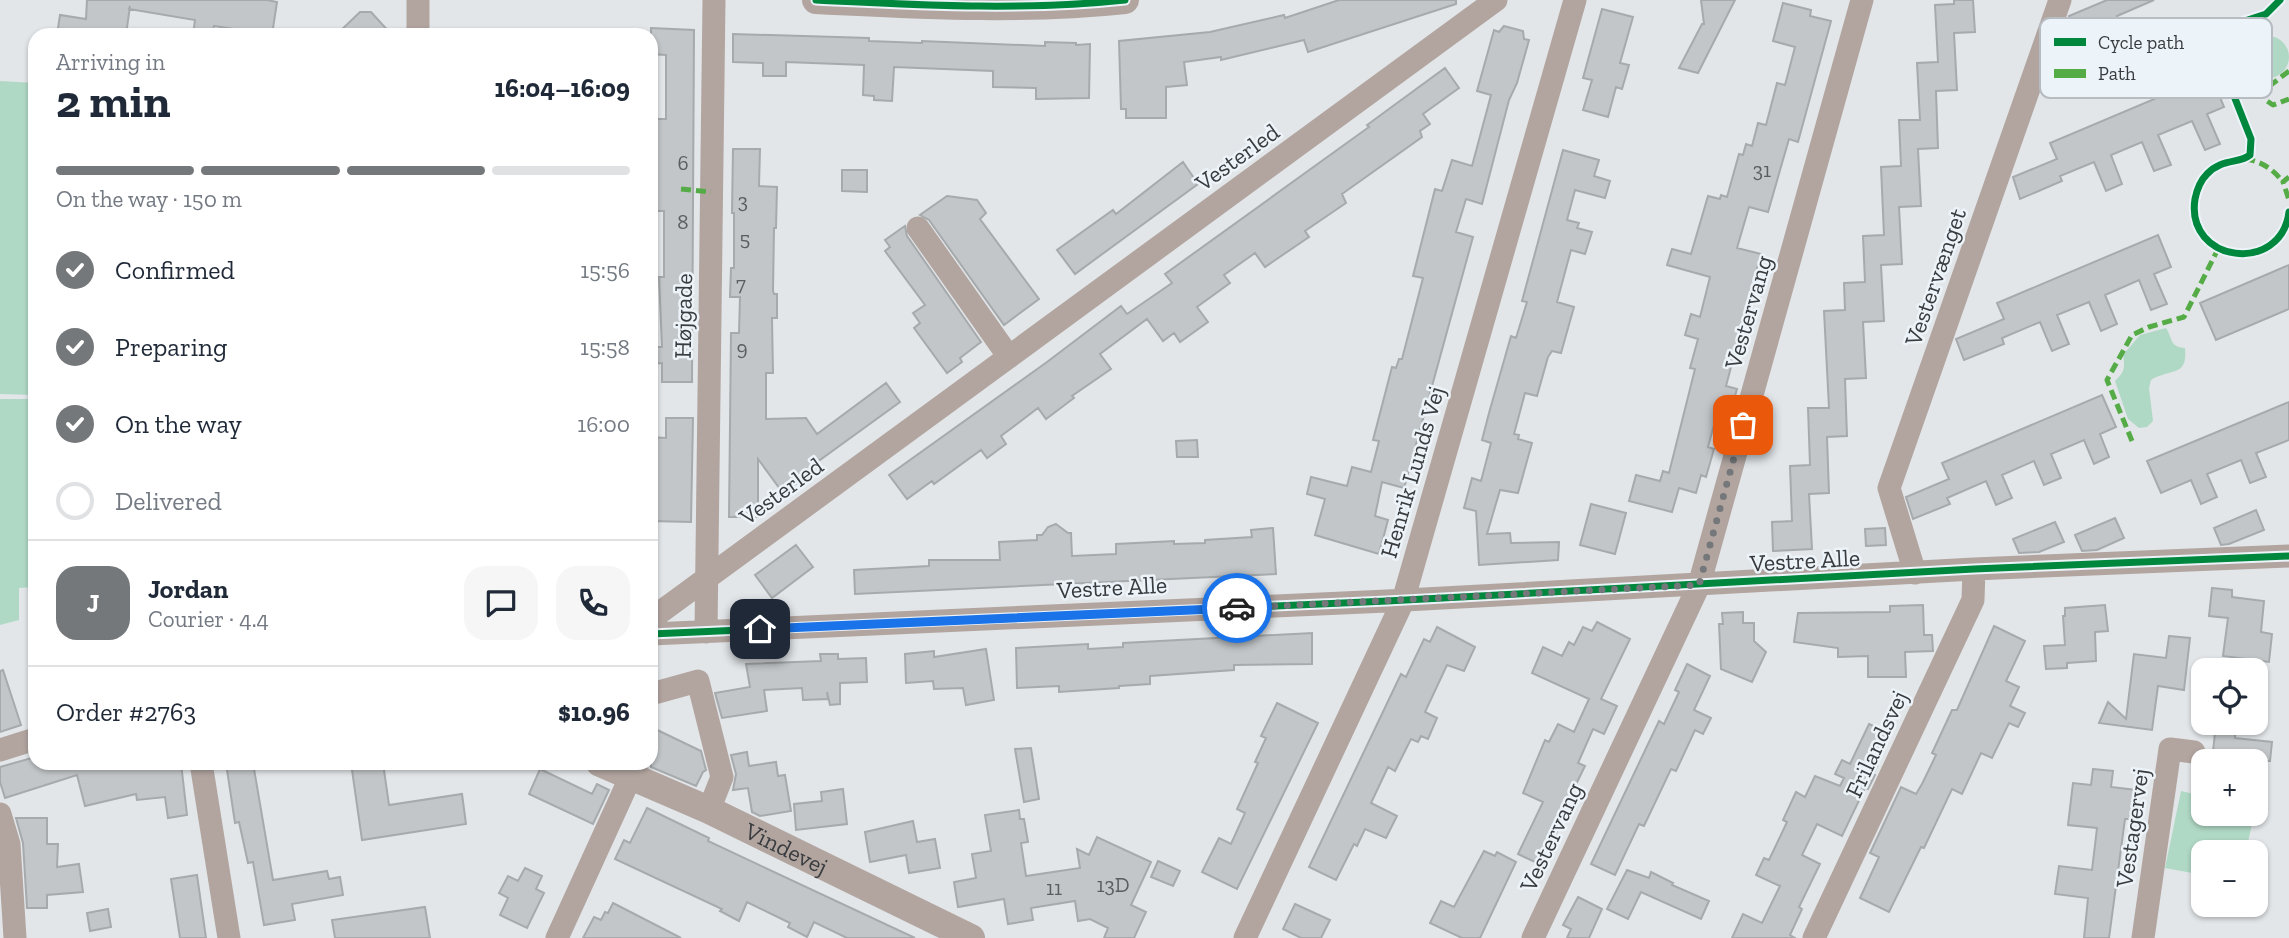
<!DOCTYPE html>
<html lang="en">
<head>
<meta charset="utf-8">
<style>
	:root { --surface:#fff; --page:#f6f6f7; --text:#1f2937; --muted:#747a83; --line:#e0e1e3; --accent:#74787a }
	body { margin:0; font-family:"Zilla Slab",serif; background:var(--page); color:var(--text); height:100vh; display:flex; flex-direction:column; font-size:26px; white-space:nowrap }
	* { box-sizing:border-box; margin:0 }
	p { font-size:23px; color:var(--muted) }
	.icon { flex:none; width:38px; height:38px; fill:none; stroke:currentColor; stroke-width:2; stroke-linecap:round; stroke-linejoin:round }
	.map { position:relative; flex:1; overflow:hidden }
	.drawer { position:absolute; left:28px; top:28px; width:630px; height:742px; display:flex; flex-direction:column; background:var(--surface); border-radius:21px; box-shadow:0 2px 5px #0004 }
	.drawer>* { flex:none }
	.fabs { position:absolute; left:2191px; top:658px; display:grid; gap:14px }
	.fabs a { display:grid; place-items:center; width:77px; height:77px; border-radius:14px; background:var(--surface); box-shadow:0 2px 5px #0004; font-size:35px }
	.pin { position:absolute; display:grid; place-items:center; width:60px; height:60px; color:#fff; margin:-30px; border-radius:14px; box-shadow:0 4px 10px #0006 }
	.courier { position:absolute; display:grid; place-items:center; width:70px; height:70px; margin:-35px; border:5px solid #1a73e8; border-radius:50%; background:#fff; color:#222; box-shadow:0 2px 9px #0007 }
	.headline em { font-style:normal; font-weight:700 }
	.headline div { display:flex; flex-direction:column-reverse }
	.headline { display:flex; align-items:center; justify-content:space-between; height:119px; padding:0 28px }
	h1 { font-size:46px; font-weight:700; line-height:52px }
	.bar { display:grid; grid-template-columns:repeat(4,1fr); gap:10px 7px; align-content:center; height:84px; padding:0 28px }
	.bar i { height:9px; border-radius:5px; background:var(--line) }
	.bar .current { background:var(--accent) }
	.bar p { grid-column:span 4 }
	.line { display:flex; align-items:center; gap:18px; padding:0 28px; border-top:2px solid var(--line) }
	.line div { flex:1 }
	.round { display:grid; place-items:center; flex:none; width:74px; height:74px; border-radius:21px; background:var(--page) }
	ol { padding:0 28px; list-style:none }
	li { display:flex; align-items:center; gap:21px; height:77px }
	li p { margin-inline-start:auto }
	li .icon { padding:7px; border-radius:50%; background:var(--accent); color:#fff; stroke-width:4 }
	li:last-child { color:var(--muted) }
	li i { width:38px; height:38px; border:4px solid var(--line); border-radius:50% }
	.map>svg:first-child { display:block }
	.green { fill:#b0d9c5 }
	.building { fill:#c2c6c8; stroke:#a7aaac; stroke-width:2 }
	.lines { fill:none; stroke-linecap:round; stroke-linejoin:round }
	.minor { stroke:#b2a5a0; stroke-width:23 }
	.tertiary { stroke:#b2a5a0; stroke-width:28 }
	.quiet { stroke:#55ac46; stroke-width:5; stroke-dasharray:10 5; stroke-linecap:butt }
	.cycleway-casing { stroke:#ecf3f9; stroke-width:11 }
	.cycleway { stroke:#00873e; stroke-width:7 }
	.done { stroke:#74787a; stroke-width:7; stroke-dasharray:0 12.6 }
	.route { stroke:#1a73e8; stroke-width:9 }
	.labels { text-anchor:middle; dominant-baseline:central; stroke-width:5; stroke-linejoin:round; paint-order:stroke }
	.number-label { font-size:21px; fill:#5b5e61 }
	.street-label { font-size:24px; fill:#393c3f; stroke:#ecf3f9 }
	.key { fill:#ecf3f9; stroke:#b6bcc1; stroke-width:2 }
	.key-label { font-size:19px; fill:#393c3f }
</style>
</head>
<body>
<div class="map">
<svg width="2289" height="938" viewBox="0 0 2289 938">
	<rect width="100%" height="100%" fill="#e2e6e9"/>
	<path class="green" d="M2247 57a21 21 0 1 1 42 0a21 21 0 1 1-42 0Z
		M0,81l35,2v312l-35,-1z
		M2166,328c7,10 3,19 19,20 3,30 -15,20 -34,32l-2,8 4,33 -6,6 -8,1 -11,-9 -13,-38c10,-10 10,-13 8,-26l17,-20z
		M0,399h35v188l-16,1v32l-19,5z
		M2181,791l22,5v18h51l-8,38h-43v23l-38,-7z"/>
	<path class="building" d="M87,0h180l10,2 -5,33 -58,-9 -2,9h-19l2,-15 -66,-11 1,-3 -4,29h-69l3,-20 26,4z
		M1339,0h117v4l-148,48 -4,-12 -83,20v-3l-37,5 3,23 -21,2v31h-40v-9h-5l-2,-68 91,-9 74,-17 1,3z
		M1701,0h34l-37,73 -19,-5 23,-44h2z
		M1954,0h19l2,32 -21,1 3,57 -21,1 2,57 -20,1 3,57 -22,1 3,57 -21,1 3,56 -21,1 3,56 -21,1 2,57 -20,1 2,56 -20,1 3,55 -39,2 -1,-29 20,-1 -2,-55 20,-1 -2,-57h21l-5,-97 21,-1 -1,-27 21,-1 -2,-46 21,-1 -3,-68 20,-1 -2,-46h21l-3,-57 21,-1 -3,-57 19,-1z
		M2107,0h47l-37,16 2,3 -41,17 -9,-20z
		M1783,3l28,7 -1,6 21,5 -33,121 -9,-3 -21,73 -19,-5 -12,41 24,6 -35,132 11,3 -5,17 -12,-3 -12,44 6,2 -8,28 -5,-2 -5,18 -17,-5 -7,24 -43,-11 7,-26 24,6 3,-10 6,2 26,-104 -5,-1 8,-29 -13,-4 6,-21 9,3 10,-40 -43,-12 5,-16 19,5 17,-58 12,3 1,-4 6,2 12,-43 4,1 3,-11 6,2 6,-23 8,2 11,-42 8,2 10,-38 -22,-6z
		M1602,9l31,8 -13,46 9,2 -7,24 -6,-2 -8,30 -25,-7 9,-30 -9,-2z
		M360,12h11l21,23h-56z
		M1504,26l19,5 1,8 5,1 -12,43 -8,17 -27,104 -16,-5 -10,33 17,5 -69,251 -22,-6 -7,34 13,4 -9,34 -64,-19 10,-36 -18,-5 4,-17 36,9 5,-19 19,5 8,-31 -6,-1 19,-73 4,1 3,-9h3l21,-81 -10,-2 22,-87 7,2 10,-31 20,6 19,-71 -14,-4 17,-61 5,2z
		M651,28l43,2 -2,352h-30v-19l-10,1v-17h10l-3,-70h5v-66h-13v-92h15v-64l-15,-1z
		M733,34l136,4v3l53,2v-2l123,5v-4l31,1v2l14,-1 -1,54 -53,1v-11l-43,-1v-16l-99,-4 -2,34 -18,-1v-4l-11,-1 1,-30 -78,-3v14h-23v-13l-30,-1z
		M1445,68l14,20 -36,26 7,10 -10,7 2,6 -80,57 4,9 -41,28 4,6 -44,30 -10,-14 -31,22 6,8 -33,24 11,15 -28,20 -6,-9 -11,8 -16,-22 -47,35 11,15 -39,27 2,2 -28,21 -8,-11 -37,28 5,8 -19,14 -6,-8 -47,34 -2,-3 -25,18 -18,-24 158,-113 74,-56 6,8 45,-31 -7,-9 204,-147 -2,-2z
		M2211,75l13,32 -17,7 13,30 -15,6 -13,-29 -34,14 13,30 -17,6 -12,-29 -31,13 11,29 -16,7 -12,-29 -34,14 2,5 -42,18 -7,-22 44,-18 -7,-16z
		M733,149h27l-1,37 18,1 -1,41h-2l-1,63 1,3h3v24h-5l1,55h-7v46l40,-1 11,16 69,-51 14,19 -91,66 3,4 -29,21 -25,-34v58h-29l2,-184h8l1,-36h-10l1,-29h3v-55h-2z
		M1563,150l36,10 -5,16 16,5 -5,17 -30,-8 -8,30 12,3 -2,5 15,4 -7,22 -14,-4 -14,52 17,5 -13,46 -9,-2 -4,6 -11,39 -12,-3 -11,41 5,1 -1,4 14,4 -14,50 -18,-3 -13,44 23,-1 1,10 48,-1 -1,18 -79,5 -3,-54 -12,-3 8,-30 9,3 10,-38 -9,-3 7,-27 22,-77 5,2 11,-36 -5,-1z
		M1183,162l15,22 -123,90 -18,-24 56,-40 3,4z
		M842,170h25v22l-25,-1z
		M947,196l30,4 9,13 -6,6 59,80 -35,26 -75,-105 -9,-5z
		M905,226l2,10 74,106 -21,16 2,4 -15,11 -33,-45 6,-5 -7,-10 12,-8 -40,-54 5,-4 -5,-7z
		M2158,235l13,32 -17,7 13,30 -16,6 -12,-30 -34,15 12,29 -16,7 -12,-29 -32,13 12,29 -17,7 -12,-29 -38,16 2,6 -40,16 -8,-21 48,-20 -7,-16z
		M2289,265v44l-73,31 -16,-37z
		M2102,395l14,32 -16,7 9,23 -15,7 -10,-24 -33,14 10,24 -17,7 -10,-24 -32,14 10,23 -16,7 -10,-24 -39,17 3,6 -37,15 -7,-22 43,-18 -7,-16z
		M2289,402v38l-33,13 10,24 -16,6 -9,-23 -34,14 10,23 -16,7 -10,-24 -30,13 -14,-32z
		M666,418h27l-2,104 -40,-1v-84l15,1z
		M1197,440l1,17h-21l-1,-16z
		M1591,504l35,9 -11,41 -35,-9z
		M2256,510l8,20 -35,14 -8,1 -7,-17z
		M2115,518l9,20 -27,12 -15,1 -7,-16z
		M2055,522l9,20 -25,10 -20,1 -6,-14z
		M1056,524l12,9h3l1,23 44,-2v-10l58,-3v3l31,-1v-3l47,-3 -1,-7 22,-2 3,46 -421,20 -1,-24 75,-4v-6h71l-1,-18 38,-2v-5h5l6,-8z
		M1885,528l1,17 -20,1 -1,-17z
		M796,545l17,22 -41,31 -17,-23z
		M2212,588l20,2v7l32,4 -3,31 11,2 -3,28 -46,-6 5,-38 -19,-2z
		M1923,605l1,30h8l1,16 -28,1 1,25h-38v-21l-30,1v-9l-44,-6 4,-29 92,-1v-6z
		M2105,605l3,26 -13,1 1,29 -29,2v5l-21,1 -2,-23 21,-1 -2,-29h2v-8z
		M1743,612v11h11v18l12,11 -14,30 -31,-13 -2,-45h4l-1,-11z
		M1597,622l33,17 -29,60 16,7 -13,28 -11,-5 -15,34 7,3 -27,55 3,1 -12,27 -4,-2 -8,16 -19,-9 25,-52 -20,-9 22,-53 4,2 9,-18 16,8 15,-33 -57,-26 11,-26 19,9 7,-14 5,3 9,-18 9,4z
		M1994,626l31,15 -19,40 13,6 -9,19 15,7 -7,14 -9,-4 -17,35 -11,-5 -19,41 -10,-5 -28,59 -3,-1 -32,65 -29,-14 19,-41 -9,-4 31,-66 15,7 6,-10 14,-29 -4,-2 20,-43h5z
		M1437,627l38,20 -11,24 -17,-6 -22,47 12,6 -9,21 -7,-3 -3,6 -7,-3 -16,32 -7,-4 -17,36 26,13 -11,22 -21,-9 -8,17 -3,-2 -18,36 -27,-13 92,-193 5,3 18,-38 6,3z
		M1312,633v31l-78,1v5l-84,6v8l-31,2v2l-60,4v-6l-42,2 -1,-40 72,-4v5l35,-2v-4z
		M2169,636l21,2 -6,52 -26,-4 -6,44 -53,-7 9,-21 18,17 8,-65 32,4z
		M986,649l8,51 -28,5 -3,-17 -29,1 -1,-8 -27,2 -1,-29 29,-3v6z
		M820,654h18v5l28,-1 1,24 -27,1v21l-10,1 -3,-13 1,7 -25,1 -1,-12 -38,2 3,21 -45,7 -7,-25 35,-6 -4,-23 75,-3z
		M1687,664l23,12 -16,34 17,8 -8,16 -8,-4 -19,41 -5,-2 -27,57 -5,-2 -24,51 -24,-11 68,-143 5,3 15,-32 -4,-2z
		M3,670l18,55 -21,7v-61z
		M1277,703l41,20 -81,166 -35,-17 17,-34 12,6 14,-31 -8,-4 21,-46 -3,-1 11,-24 -5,-2z
		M2216,723h20l-1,15 37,4 -2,19h-58z
		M1869,724l20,9 -15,32 3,1 -4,8 2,1 -7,14 -3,-1 -23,48 -25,-12 -15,31 18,9 -21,43 3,2 -12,26 5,3h-63l11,-24 19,9 18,-37 -24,-11 8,-17 5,2 18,-38 -4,-2 13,-28 9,5 10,-21 25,10 4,-8 -9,-4 7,-14 8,4z
		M651,727l50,24 5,19 -3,2 -7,14 -45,-19z
		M1031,748l8,51 -15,3 -9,-53z
		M747,752l2,14 27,-4 2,14 7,-1 6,36 -31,5 -8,-4 -4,-24 -15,2 3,-16 -5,-19z
		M35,757v6h146l6,52 -19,3 -3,-21 -28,3 -1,-6 -51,12 -8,-31 -72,23 -5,-16v-15z
		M226,763h27l20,117 54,-9 2,8 11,-2 3,18 -51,9 3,16 -31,5 -11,-63 -5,1 -9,-41 -4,1z
		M351,763h32l6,42 73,-11 4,30 -104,16z
		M540,769l52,25 5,-10 12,6 -16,34 -64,-30z
		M2093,769l20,2 -2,16 25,3 -3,29h-8l-16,119h-25l4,-40 -33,-4 4,-28 33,4 5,-42 -29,-3 5,-42 18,2z
		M843,789l4,35 -51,6 -2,-26 28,-3 -1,-9z
		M647,808l62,30 -1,3 207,97h-68l-33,-16 -7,15 -19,-10 2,-4 -43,-21 -8,19 -19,-10 2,-2 -107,-50 9,-19 6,3z
		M1019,810l1,9h4l4,23 -7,1 5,33 54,-8 -3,-19 12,6 8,-18 54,25 -20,43 15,7 -12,26h-30l4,-10 -18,-9 -12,2 -3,-20 -44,7 2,12 -25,4 -4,-25 -46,8 -4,-25 22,-4 -4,-24 19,-3 -6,-36z
		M16,818h31v26h11l-1,23 22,-3 4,28 -36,3v13h-20l-4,-65z
		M913,821l4,21 18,-3 5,29 -31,5 -3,-18 -36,7 -5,-30z
		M1484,851l11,5 2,-4 19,10 -36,76h-18l-32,-15 11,-22 13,6z
		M1158,861l22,10 -7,15 -22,-9z
		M525,868l17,8 -6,13 8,4 -17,35 -27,-13 8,-17 -9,-5 9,-17 10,5z
		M1627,870l22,8 2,-6 22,11 -1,2 37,16 -8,18 -60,-27 -13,27 -21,-10z
		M197,875l9,63h-26l-9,-59z
		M1578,897l24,12 -13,29h-22l4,-9 -8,-4z
		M613,903l68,35h-98l11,-21 7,3 4,-8 3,1z
		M1295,904l35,16 -9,18h-20l-18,-9z
		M425,907l5,31h-95l-3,-18z
		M108,909l3,18 -21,4 -3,-18z"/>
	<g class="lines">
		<path class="minor" d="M418,35v-35
			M918,228l91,129
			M1915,573l-26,-85 171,-488
			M651,619l845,-619
			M706,632l8,-632
			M651,634l736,-33 587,-32 315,-13
			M651,694l47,-13 24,96 -13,33
			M0,750l35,-11
			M201,763l28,175
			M0,814l9,30 6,94
			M557,938l73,-160
			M1245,938l158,-337 172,-601
			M1533,938l166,-353 163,-585
			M1814,938l159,-338 1,-31
			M2143,938l27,-189 24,3"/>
		<g class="tertiary">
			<path d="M816,0c104,5 206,11 309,0"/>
			<path id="s1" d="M600,763l109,47 262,128"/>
		</g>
		<path class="quiet" d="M2289,71l-26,20 1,8 9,6 16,-6
			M2245,159c16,2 28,10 38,23
			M2289,177l-6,5 6,18
			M681,189l30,3
			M2132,441l-25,-61 25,-45 17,-8 35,-10 34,-68"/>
		<defs>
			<path id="cycleway" d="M816,0c104,5 206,11 309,0
				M2280,0l-14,14 -49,16v23l34,86 -1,16c-11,9 -28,3 -43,19 -7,7 -10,15 -12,25 -10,64 86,76 94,13
				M651,634l736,-33 587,-32 315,-13"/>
		</defs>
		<use href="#cycleway" class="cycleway-casing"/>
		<use href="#cycleway" class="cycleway"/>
	</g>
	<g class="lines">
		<path class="done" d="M1237,608l462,-23 44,-160"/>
		<path class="route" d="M760,629l477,-21"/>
	</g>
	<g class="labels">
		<g class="number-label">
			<text x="683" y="162">6</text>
			<text x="1762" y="169">31</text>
			<text x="743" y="200">3</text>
			<text x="683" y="221">8</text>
			<text x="745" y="238">5</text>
			<text x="741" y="283">7</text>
			<text x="742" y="347">9</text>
			<text x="1113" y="884">13D</text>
			<text x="1054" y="887">11</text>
		</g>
		<g class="street-label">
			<text transform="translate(1237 157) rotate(-36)">Vesterled</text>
			<text transform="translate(1935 277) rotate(-71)">Vestervænget</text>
			<text transform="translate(1748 312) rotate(-74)">Vestervang</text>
			<text transform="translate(683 316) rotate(-89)">Højgade</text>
			<text transform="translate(1412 472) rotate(-74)">Henrik Lunds Vej</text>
			<text transform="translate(781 491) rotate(-36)">Vesterled</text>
			<text transform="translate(1805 560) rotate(-3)">Vestre Alle</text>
			<text transform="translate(1112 587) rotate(-3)">Vestre Alle</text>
			<text transform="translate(1876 744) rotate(-65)">Frilandsvej</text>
			<text transform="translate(2132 828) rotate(-82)">Vestagervej</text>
			<text transform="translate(1551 837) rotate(-65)">Vestervang</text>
			<text stroke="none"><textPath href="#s1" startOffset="205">Vindevej</textPath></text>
		</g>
	</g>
	<rect x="2040" y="18" width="232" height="80" rx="10" class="key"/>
	<rect x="2054" y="38" width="32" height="8" fill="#00873e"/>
	<rect x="2054" y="69" width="32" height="9" fill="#55ac46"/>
	<g class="key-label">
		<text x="2098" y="49">Cycle path</text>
		<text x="2098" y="80">Path</text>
	</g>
</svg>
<div class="fabs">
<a><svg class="icon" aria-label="locate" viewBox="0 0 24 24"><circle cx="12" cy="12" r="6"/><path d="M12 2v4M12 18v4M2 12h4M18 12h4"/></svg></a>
<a>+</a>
<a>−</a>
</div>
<div class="pin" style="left:1743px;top:425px;background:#ea580c"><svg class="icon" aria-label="bag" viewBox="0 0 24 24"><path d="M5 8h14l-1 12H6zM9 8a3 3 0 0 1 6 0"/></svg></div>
<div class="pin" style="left:760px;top:629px;background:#1f2937"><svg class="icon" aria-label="home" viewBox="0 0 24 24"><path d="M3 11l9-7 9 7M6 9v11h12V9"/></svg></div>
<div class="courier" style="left:1237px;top:608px"><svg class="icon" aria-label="car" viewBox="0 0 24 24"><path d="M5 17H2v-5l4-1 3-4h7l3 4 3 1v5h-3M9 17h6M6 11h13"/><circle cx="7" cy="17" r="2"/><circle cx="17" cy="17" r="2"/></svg></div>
<section class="drawer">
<div class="headline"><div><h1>2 min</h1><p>Arriving in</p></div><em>16:04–16:09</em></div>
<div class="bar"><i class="current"></i><i class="current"></i><i class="current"></i><i></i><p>On the way · 150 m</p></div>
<ol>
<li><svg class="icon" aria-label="check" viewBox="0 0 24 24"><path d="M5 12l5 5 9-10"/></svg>Confirmed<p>15:56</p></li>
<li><svg class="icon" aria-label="check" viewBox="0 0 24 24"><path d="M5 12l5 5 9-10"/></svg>Preparing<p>15:58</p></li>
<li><svg class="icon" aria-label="check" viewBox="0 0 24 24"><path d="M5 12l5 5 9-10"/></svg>On the way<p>16:00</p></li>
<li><i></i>Delivered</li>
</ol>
<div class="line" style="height:126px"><b class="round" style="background:var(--accent);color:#fff">J</b><div><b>Jordan</b><p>Courier · 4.4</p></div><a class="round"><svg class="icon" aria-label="chat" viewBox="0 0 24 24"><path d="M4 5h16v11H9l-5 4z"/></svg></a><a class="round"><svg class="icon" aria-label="phone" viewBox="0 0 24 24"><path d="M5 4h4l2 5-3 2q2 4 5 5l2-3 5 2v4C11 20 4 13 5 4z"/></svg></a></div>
<div class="line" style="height:91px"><div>Order #2763</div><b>$10.96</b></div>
</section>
</div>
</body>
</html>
